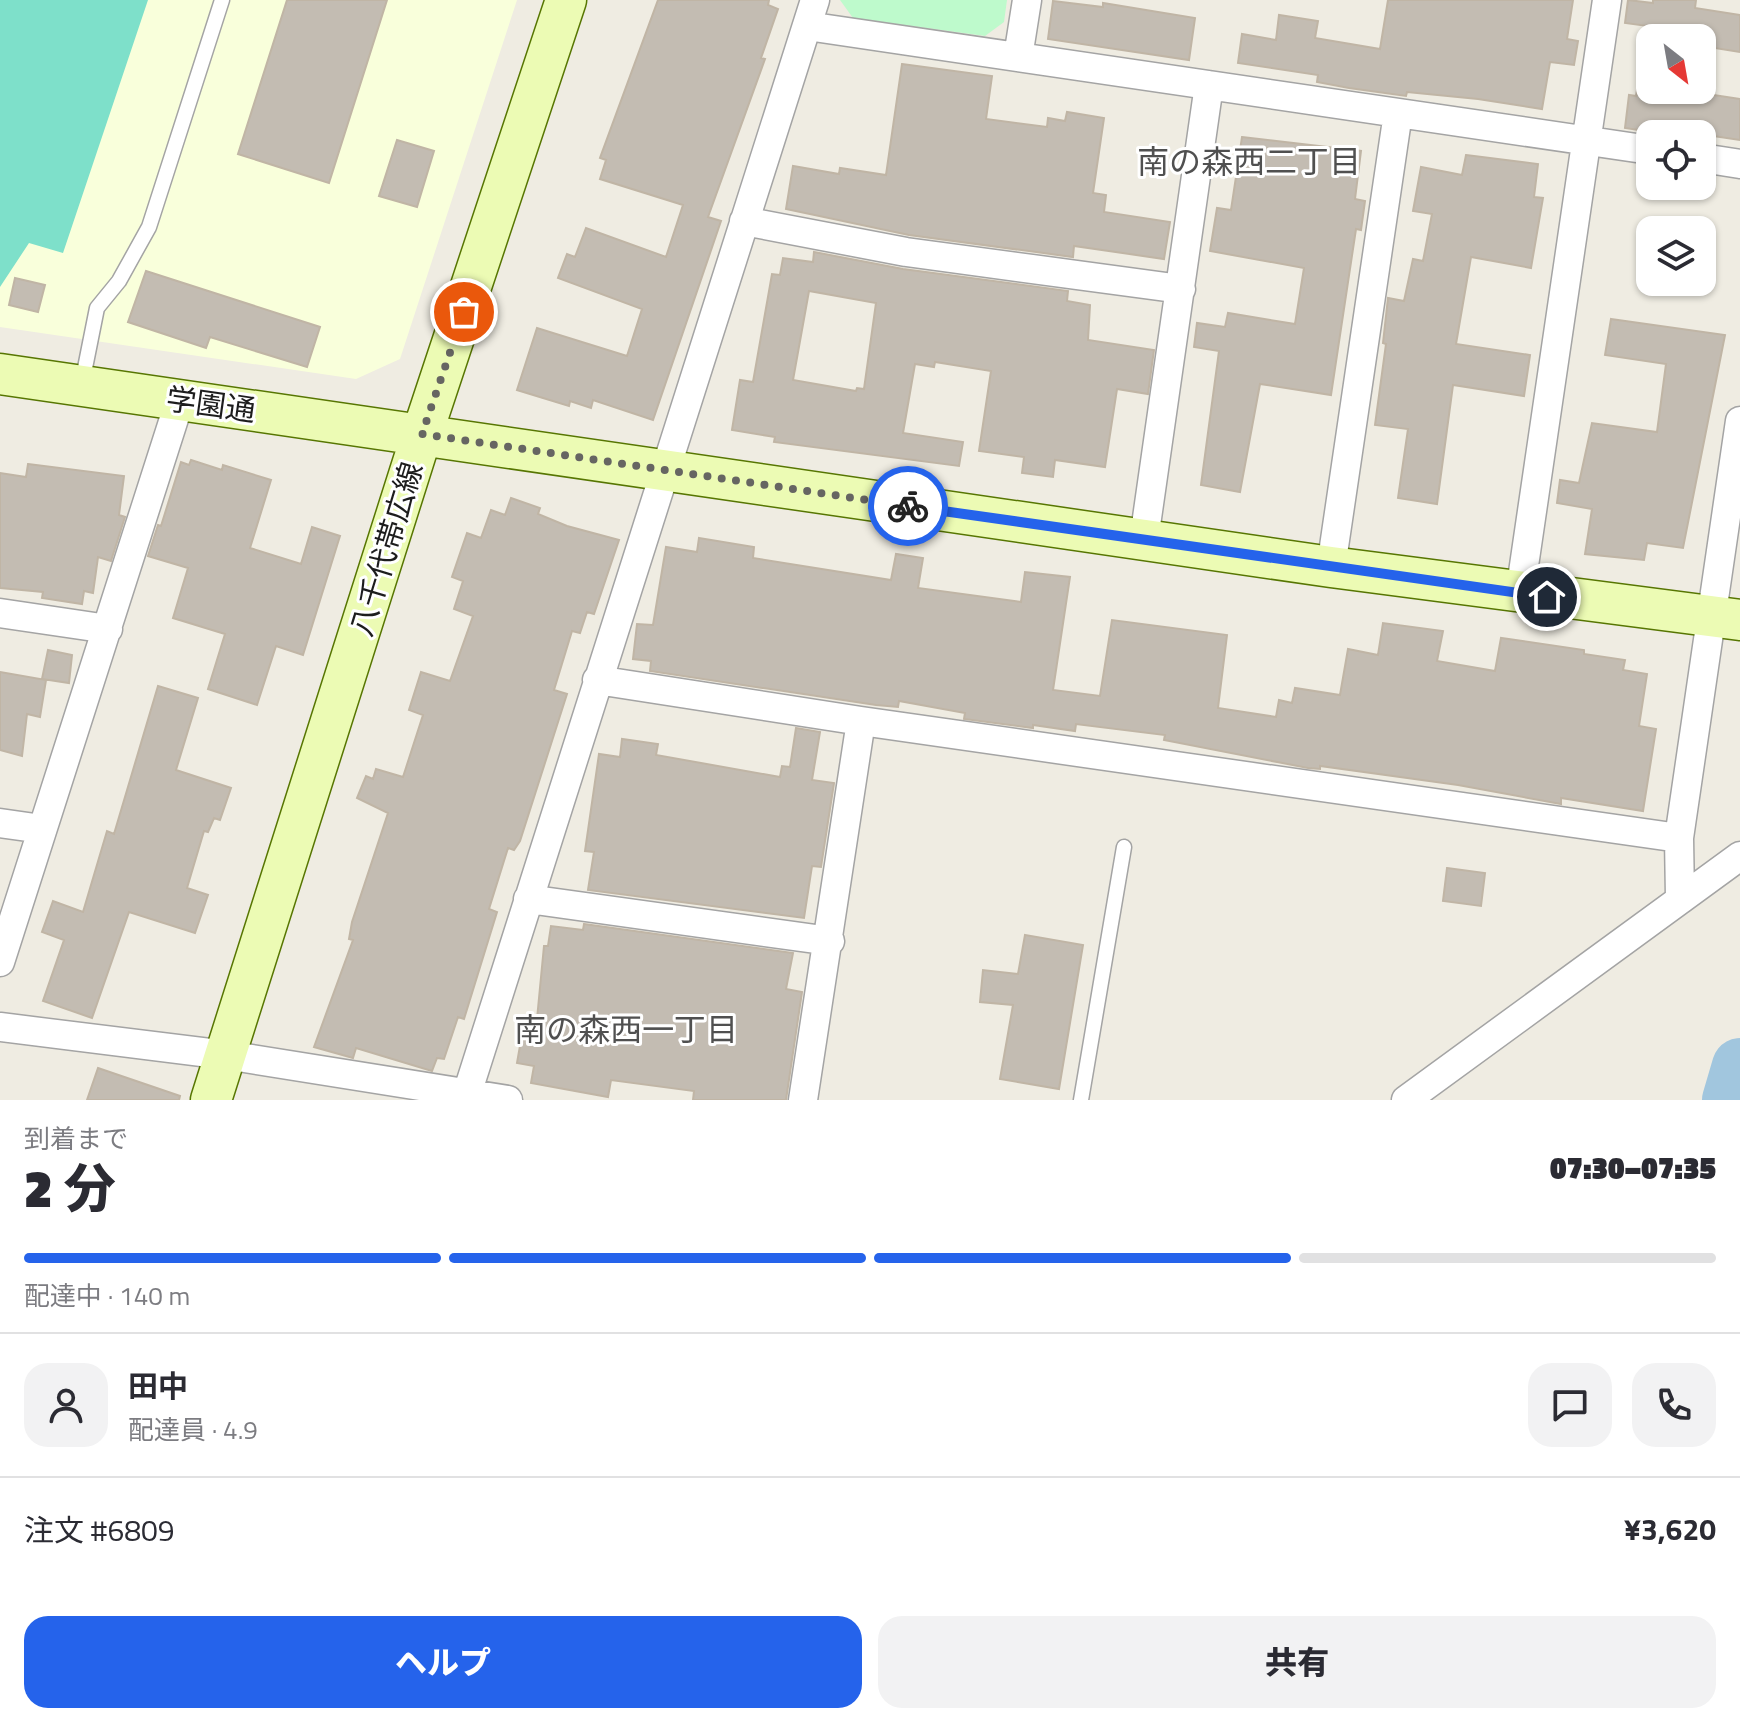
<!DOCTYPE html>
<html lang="ja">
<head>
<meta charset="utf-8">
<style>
	:root { --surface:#fff; --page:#f2f2f3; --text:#2b2b33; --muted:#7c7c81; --line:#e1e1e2; --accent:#2563eb }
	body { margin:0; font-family:"Titillium Web","Noto Sans JP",sans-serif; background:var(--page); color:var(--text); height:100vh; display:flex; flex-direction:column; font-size:30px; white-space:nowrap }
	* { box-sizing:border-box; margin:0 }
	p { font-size:26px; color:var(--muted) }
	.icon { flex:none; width:44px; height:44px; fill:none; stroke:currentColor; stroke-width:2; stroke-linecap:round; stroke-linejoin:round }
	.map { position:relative; height:1100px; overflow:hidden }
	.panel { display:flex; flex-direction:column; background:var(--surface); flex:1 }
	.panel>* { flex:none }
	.needle { width:52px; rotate:149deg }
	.fabs { position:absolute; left:1636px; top:24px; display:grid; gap:16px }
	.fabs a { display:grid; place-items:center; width:80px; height:80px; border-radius:16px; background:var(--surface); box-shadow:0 2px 6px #0004; font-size:40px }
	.pin { position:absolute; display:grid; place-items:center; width:68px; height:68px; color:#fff; margin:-34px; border:4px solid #fff; border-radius:50%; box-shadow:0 2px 8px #0007 }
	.courier { position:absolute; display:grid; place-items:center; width:80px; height:80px; margin:-40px; border:6px solid #2563eb; border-radius:50%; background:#fff; color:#222; box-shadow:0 2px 10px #0007 }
	.summary em { font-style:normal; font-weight:800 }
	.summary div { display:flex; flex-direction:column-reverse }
	.summary { display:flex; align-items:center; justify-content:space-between; height:136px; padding:0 24px }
	h1 { font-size:52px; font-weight:800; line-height:60px }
	.bar { display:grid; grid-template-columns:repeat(4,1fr); gap:12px 8px; align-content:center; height:96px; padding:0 24px }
	.bar i { height:10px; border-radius:6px; background:var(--line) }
	.bar .on { background:var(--accent) }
	.bar p { grid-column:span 4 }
	.line { display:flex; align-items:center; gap:20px; padding:0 24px; border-top:2px solid var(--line) }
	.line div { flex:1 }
	.round { display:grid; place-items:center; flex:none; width:84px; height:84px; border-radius:24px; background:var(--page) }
	.button { display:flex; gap:16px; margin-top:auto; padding:16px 24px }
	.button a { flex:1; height:92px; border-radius:24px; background:var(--accent); color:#fff; font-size:32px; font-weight:800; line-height:92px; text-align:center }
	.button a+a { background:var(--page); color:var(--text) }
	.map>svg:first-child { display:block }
	.education { fill:#f9ffdb }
	.park { fill:#befacc }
	.pitch { fill:#7ee0ca }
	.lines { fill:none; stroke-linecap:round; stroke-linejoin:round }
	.river { stroke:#a1c6de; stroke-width:56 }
	.building { fill:#c3bcb2; stroke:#c0b5a5; stroke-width:2; fill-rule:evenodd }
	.lane-casing { stroke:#a4a4a4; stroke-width:17 }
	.street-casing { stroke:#a4a4a4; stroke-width:31 }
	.secondary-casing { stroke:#577602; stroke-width:43 }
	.lane { stroke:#fff; stroke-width:14 }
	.street { stroke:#fff; stroke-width:28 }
	.secondary { stroke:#ecfbb4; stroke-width:40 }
	.done { stroke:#666562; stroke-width:8; stroke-dasharray:0 14.4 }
	.route { stroke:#2563eb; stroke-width:10 }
	.labels { text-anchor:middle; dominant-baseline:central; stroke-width:6; stroke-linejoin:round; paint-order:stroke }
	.street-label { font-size:30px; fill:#1d1d1d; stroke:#fff }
	.neighbourhood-label { font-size:32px; fill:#505050; stroke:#fff }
</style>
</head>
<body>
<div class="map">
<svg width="1740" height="1100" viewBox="0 0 1740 1100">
	<rect width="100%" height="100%" fill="#efece2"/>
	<path class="education" d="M0,0h517l-117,359 -44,20 -356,-52z"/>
	<path class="park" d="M840,0h167l-3,22 -19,14 -132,-18z"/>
	<path class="pitch" d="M0,0h148l-85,253 -34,-10 -29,44z"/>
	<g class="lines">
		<path class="river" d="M1730,1100l10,-34"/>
	</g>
	<path class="building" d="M287,0h100l-58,183 -91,-29z
		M658,0h111l-1,5 10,4 -17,49 4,1 -57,158 13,4 -68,199 -60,-20 -2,8 -21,-7 -1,5 -52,-16 20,-62 90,28 15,-47 -84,-31 9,-24 8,3 11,-29 80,29 17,-52 -83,-26 6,-19 -6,-2z
		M1388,0h185l-6,39 11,2 -4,24 -24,-3 -8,47 -64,-10 -71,-7 -1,4 -57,-8 -32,-6 1,-7 -80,-12 4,-29 34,6 3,-25 39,6 -3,17 65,11z
		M1628,0l25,3v-3h43l-1,8 45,7v37l-38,-6v-8h-56l2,-12 -23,-3z
		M1053,1l50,6v-4l92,15 -6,42 -141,-21z
		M902,64l90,12 -6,43 61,8 1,-9 17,3 2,-9 37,6 -11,75 13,2 -2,17 66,10 -6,37 -90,-13 -1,11 -164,-22 -123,-26 7,-43 46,8 1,-6 46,7z
		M1638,84l12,2v4h31l59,9v41l-80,-12 -1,5 -34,-5 4,-33 7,1z
		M1242,137l119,14 -6,48 10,2 -4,29 -5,-1 -25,166 -71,-11 -20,108 -39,-7 18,-134 -25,-4 3,-24 28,4 3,-14 67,11 9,-56 -94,-17 7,-43 14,2z
		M397,140l37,11 -17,56 -38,-11z
		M1466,155l72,9 -4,33 9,1 -12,70 -60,-11 -15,87 74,11 -6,41 -71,-11 -16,119 -39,-6 10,-69 -33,-4 11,-81 -3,-1 5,-45 16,3 9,-42 10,2 9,-47 -19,-3 8,-44 41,8z
		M814,252l89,17 165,22 -1,10 23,4 -2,35 66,10 -6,44 -31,-5 -12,78 -50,-7 -2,17 -31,-4 2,-16 -45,-6 12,-80 -56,-9 -1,5 -19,-3 -12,69 60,9 -4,24 -185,-24 1,-5 -43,-7 8,-50 13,2 19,-108 8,1 3,-17 30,4zM809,291l67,12 -12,86 -7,-1 -1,3 -63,-11z
		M146,271l174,56 -13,40 -97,-30 -4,11 -78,-26z
		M15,278l30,7 -7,27 -29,-7z
		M1611,319l114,16 -42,213 -36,-5 -3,17 -59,-6 7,-45 -35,-6 3,-23 19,3 13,-60 65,9 9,-68 -61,-9z
		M191,460l31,10 1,-5 48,15 -21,68 51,16 11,-37 28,9 -37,119 -27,-9 -19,59 -49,-16 17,-55 -52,-16 15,-50 -40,-12 10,-31 3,1 20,-64 8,3z
		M28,464l96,12 -5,39 6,2 -14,44 -13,-4 -5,36 -9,-2 -2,13 -40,-6 1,-6 -43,-4v-115l26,4z
		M511,498l29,10 -2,6 29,12 52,14 -25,74 -7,-2 -7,21 -8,-2 -18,59 13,4 -47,147 -6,9 -6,-2 -19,61 8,3 -33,107 -6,-2 -14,42 -7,-1 -5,13 -76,-23 -3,10 -39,-11 39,-107 -4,-1 3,-17 36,-109 -31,-15 9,-22 7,3 3,-10 27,8 20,-62 -14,-5 12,-38 29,9 23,-65 -19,-7 9,-28 -11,-4 15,-44 14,5 10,-28 14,5z
		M699,538l55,9 -1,11 138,22 5,-26 27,4 -5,30 103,14 4,-30 45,5 -17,113 47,6 12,-76 115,15 -9,73 58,9 3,-17 13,3 3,-15 45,7 8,-46 30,6 5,-32 60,8 -6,30 58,10 6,-33 83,12v4l41,6 -2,10 24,4 -8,52 17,3 -13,82 -82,-13v6l-103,-19 -138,-19v3l-12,-1 -144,-28 1,-5 -89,-11 -1,7 -42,-6v3l-69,-9 1,-6 -66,-12 -1,6 -22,-2 -226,-34 1,-10 -18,-2 4,-35 16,1 13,-78 31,5z
		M48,650l24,5 -3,28 -27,-4z
		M0,672l46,8 -6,37 -13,-3 -5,42 -22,-6z
		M158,686l40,12 -22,72 55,18 -11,32 -6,-2 -6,14 -4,-1 -17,57 21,7 -13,38 -66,-21 -37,106 -49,-17 21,-61 -22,-8 11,-31 30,11 24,-81 7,3z
		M796,728l24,4 -8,48 22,3 -13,84 -9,-1 -8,52 -216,-28 6,-38 -9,-1 14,-97 21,3 2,-18 36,5 -2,11 124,22 2,-11 8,1z
		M1447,868l38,5 -4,33 -38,-5z
		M584,924l209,29 -7,36 16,3 -16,108h-93l1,-9 -83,-11 -3,17 -77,-14 3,-17 -17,-3 8,-46 12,2 7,-73h4l3,-20 32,4z
		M1025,935l58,10 -24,144 -59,-10 13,-74 -33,-3 3,-32 35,4z
		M98,1068l82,28 -1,4h-92z"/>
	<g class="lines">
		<defs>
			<path id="lane" d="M82,383l15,-75 22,-27 30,-54 73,-227
				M1081,1100l43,-253"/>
			<path id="street" d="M807,26l843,124
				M1018,57l9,-57
				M1702,158l38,6
				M744,221l162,31 275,37
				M1144,539l65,-454
				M1331,567l67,-454
				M1520,593l87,-593
				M0,613l108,16
				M597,680l264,41 818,117
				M0,823l42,6
				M1680,898l-1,-60 61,-417
				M528,899l302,42
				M0,962l180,-562
				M0,1027l226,28 282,45
				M465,1100l350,-1100
				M803,1100l58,-379
				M1406,1100l334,-244"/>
			<path id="secondary" d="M0,374l1331,193 409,53
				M211,1100l211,-666 144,-434"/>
		</defs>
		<use href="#lane" class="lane-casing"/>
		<use href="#street" class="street-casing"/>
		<use href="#secondary" class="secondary-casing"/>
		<use href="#lane" class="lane"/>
		<use href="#street" class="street"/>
		<use href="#secondary" class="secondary"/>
	</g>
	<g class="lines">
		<path class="done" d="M464,312l-42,122 486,72"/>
		<path class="route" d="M908,506l639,91"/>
	</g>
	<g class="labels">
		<g class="street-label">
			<text transform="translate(211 404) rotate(8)">学園通</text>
			<text transform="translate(386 549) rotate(-73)">八千代帯広線</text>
		</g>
		<g class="neighbourhood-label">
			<text x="1249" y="161">南の森西二丁目</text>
			<text x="626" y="1029">南の森西一丁目</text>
		</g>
	</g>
</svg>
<div class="fabs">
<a><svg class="needle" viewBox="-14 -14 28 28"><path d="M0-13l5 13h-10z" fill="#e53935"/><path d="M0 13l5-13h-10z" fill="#7c7c81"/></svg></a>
<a><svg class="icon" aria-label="locate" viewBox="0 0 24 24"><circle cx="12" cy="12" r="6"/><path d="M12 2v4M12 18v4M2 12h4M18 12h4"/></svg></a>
<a><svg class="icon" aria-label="layers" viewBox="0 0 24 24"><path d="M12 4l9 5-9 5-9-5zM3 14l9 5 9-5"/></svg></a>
</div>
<div class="pin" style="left:464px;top:312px;background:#ea580c"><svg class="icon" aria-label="bag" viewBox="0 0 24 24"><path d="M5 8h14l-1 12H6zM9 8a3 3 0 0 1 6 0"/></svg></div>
<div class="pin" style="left:1547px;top:597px;background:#1f2937"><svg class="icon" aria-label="home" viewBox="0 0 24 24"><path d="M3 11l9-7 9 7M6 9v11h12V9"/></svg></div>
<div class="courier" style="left:908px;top:506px"><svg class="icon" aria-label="bike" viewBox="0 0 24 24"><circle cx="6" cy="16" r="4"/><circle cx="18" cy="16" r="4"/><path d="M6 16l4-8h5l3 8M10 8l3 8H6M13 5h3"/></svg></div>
</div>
<section class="panel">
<div class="summary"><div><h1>2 分</h1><p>到着まで</p></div><em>07:30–07:35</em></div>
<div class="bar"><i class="on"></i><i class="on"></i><i class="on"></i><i></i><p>配達中 · 140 m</p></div>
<div class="line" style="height:144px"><a class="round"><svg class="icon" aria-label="person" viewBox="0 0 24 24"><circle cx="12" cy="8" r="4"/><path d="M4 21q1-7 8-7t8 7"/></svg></a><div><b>田中</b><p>配達員 · 4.9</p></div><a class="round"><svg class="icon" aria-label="chat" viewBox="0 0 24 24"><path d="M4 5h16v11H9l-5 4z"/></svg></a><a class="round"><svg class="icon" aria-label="phone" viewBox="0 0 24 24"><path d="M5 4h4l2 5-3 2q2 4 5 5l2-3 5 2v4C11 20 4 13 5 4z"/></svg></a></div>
<div class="line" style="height:104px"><div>注文 #6809</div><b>¥3,620</b></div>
<div class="button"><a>ヘルプ</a><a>共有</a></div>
</section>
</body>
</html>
